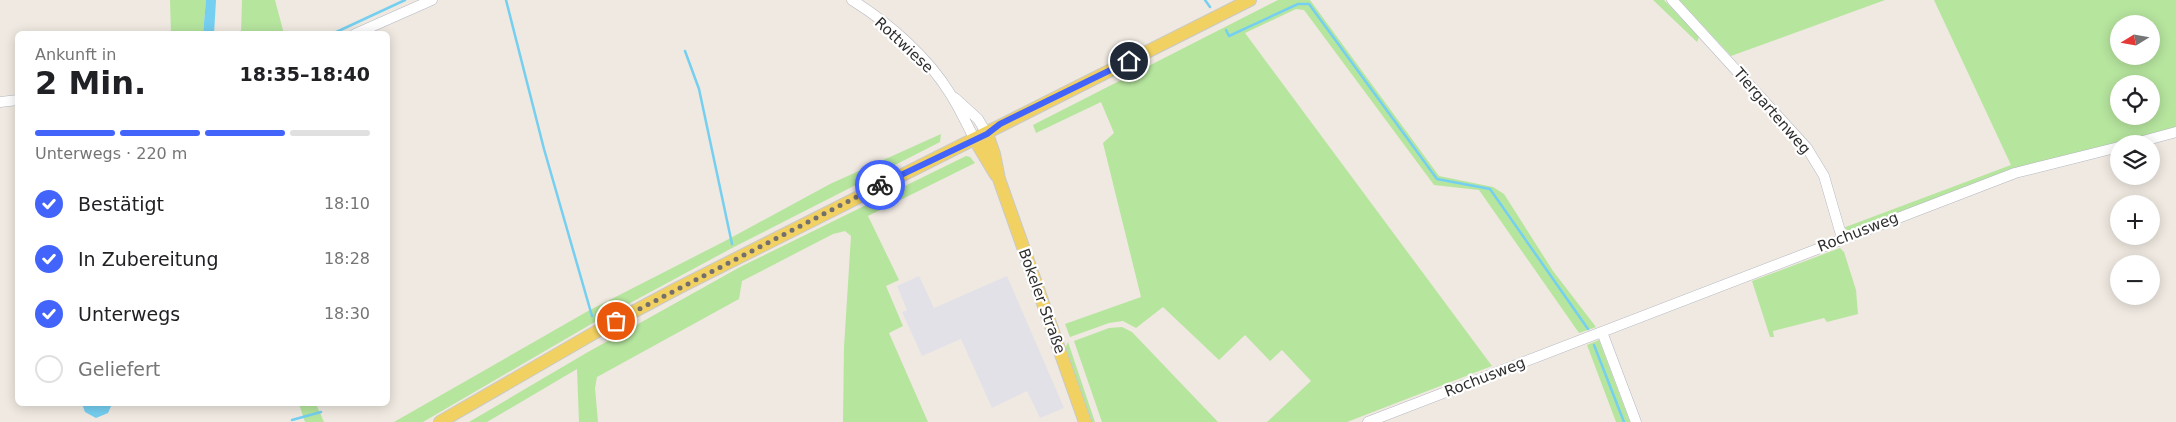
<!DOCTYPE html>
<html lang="de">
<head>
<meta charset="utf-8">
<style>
	:root { --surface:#fff; --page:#f6f6f6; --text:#202124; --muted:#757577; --line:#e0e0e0; --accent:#4264fb }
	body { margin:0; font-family:"DejaVu Sans",sans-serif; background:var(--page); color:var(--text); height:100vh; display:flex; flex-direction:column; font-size:19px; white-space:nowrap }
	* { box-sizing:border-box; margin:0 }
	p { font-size:16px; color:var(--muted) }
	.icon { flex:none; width:28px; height:28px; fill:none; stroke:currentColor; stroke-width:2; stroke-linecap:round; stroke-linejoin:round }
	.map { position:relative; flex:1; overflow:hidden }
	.panel { position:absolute; left:15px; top:31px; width:375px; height:375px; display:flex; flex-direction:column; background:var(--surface); border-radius:8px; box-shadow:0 2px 12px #0003 }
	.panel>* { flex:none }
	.needle { width:32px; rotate:259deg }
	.tools { position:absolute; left:2110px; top:15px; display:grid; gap:10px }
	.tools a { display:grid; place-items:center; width:50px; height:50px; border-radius:50%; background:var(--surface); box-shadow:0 2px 12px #0003; font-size:25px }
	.pin { position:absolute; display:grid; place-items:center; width:42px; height:42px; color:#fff; margin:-21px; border:2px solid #fff; border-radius:50%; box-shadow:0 1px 5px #0007 }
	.courier { position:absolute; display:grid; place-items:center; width:50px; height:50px; margin:-25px; border:4px solid #4264fb; border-radius:50%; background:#fff; color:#222; box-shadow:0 1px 6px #0007 }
	.headline em { font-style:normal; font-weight:700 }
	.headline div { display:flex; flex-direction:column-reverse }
	.headline { display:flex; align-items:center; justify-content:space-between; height:85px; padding:0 20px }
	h1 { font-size:32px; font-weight:700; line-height:38px }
	.bar { display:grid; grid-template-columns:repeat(4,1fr); gap:8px 5px; align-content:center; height:60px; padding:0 20px }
	.bar i { height:6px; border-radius:4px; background:var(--line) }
	.bar .selected { background:var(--accent) }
	.bar p { grid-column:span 4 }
	ol { padding:0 20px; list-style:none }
	li { display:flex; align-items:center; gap:15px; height:55px }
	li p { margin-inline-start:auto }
	li .icon { padding:5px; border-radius:50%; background:var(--accent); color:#fff; stroke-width:4 }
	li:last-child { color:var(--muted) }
	li i { width:28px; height:28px; border:2px solid var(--line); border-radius:50% }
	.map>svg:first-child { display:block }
	.industrial { fill:#e3e1e8 }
	.green { fill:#b6e59e; fill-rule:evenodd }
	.water { fill:#75cff0 }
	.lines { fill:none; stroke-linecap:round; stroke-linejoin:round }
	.stream { stroke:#75cff0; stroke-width:2.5 }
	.minor-casing { stroke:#b4b7c1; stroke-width:11 }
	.major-casing { stroke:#c9c9c9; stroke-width:14 }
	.minor { stroke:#fff; stroke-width:10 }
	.major { stroke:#f2d163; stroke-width:12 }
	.done { stroke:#726f6d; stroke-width:5; stroke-dasharray:0 9 }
	.route { stroke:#4264fb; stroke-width:6 }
	.labels { text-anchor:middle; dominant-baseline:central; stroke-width:4.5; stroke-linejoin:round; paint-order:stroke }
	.street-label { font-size:15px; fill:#2e2e2e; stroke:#fff }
</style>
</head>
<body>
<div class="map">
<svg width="2176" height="422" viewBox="0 0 2176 422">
	<rect width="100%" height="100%" fill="#efe9e1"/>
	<path class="industrial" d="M919,276l15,32 73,-32 57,132 -24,10 -13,-27 -35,17 -31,-69 -39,17 -20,-44 5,-2 -10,-24z"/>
	<path class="green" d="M170,0h36l-3,34h-32z
		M242,0h33l9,34h-43z
		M1278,0h32l129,176 54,11 11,7 49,77 43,56 -17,6 -100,-143 -45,-5 -130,-175 -8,-1 -51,24 247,333 -145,56h-80l44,-41 -29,-31 -12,11 -25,-26 -26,25 -56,-53 -27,21 -13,-7 -14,2 -39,14 -5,-13 76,-27 -38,-154 11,-10 -13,-31 -65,31 -3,-8z
		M1653,0h11l35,37 -2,5z
		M1679,0h206l-154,56z
		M1934,0h242v128l-73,20 -252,84 -8,-4 168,-63zM2119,24h32v32h-32zM2119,84h32v32h-32z
		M941,134l-1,8 -208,106 -139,75 -170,99h-29l194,-111 137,-70 105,-57z
		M966,156l4,1 5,6 -107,53 31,64 -13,6 17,40 -14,7 39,89h-85l1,-75 7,-111 -6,-5 -12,3 -91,47 -3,18 -142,78 -2,11 3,34h-19l-2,-53 -90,53h-18l119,-70 152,-85z
		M1840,248l4,4 12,38 2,24 -31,8 -3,-4 -51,13 1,6h-4l-18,-56z
		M1122,327l10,5 86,90h-116l-28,-81 35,-13z
		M1599,340l31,82h-14l-29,-77z
		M1068,342l27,80h-5l-25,-73z
		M299,404h17l8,18h-19z"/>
	<path class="water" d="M206,0h10l-2,34h-11z
		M82,404h30l-4,9 -12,5 -11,-6z"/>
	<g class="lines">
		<path class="stream" d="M506,0l38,149 48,167
			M1205,0l5,7
			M1226,30l3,6 69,-32h11l128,175 53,10 98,140
			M332,34l73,-34
			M685,51l14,38 33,155
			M1594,345l30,77
			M292,420l29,-8"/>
		<defs>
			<path id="minor" d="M852,0c37,23 76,57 99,95 9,14 16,30 24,45
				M1672,0l135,148 17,28 18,62
				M355,34l77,-34
				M955,98l23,21 9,15
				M0,102l18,-2
				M2132,144l44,-12
				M1602,332l34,90
				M1368,422l647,-249 104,-26"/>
			<path id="major" d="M987,134l7,20 5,25 86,243
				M975,140l21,35
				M440,422l161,-93 77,-41 572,-288"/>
		</defs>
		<use href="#minor" class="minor-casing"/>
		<use href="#major" class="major-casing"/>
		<use href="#minor" class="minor"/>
		<use href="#major" class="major"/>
	</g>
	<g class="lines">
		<path class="done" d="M616,321l264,-136"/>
		<path class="route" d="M880,185l107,-51 13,-10 129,-63"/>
	</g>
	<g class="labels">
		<g class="street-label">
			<text transform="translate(904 45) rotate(43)">Rottwiese</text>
			<text transform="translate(1772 111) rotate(49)">Tiergartenweg</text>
			<text transform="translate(1858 232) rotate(-21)">Rochusweg</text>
			<text transform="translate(1042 301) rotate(70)">Bokeler Straße</text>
			<text transform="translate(1485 377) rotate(-21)">Rochusweg</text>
		</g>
	</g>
</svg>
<div class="tools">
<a><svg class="needle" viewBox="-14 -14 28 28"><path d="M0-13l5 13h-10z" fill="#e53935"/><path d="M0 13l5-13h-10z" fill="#757577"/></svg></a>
<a><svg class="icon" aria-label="locate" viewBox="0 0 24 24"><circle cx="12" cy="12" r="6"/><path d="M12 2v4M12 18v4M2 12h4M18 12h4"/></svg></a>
<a><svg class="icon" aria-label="layers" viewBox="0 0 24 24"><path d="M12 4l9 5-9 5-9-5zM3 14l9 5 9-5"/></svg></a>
<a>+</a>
<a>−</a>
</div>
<div class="pin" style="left:616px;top:321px;background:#ea580c"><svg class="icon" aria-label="bag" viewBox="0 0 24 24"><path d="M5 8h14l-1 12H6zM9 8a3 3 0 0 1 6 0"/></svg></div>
<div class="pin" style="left:1129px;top:61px;background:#1f2937"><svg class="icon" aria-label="home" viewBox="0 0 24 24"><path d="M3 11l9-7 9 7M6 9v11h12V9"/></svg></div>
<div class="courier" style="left:880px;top:185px"><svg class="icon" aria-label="bike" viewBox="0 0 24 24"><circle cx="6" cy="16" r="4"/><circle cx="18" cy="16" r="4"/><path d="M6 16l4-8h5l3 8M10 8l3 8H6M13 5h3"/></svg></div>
<section class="panel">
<div class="headline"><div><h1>2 Min.</h1><p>Ankunft in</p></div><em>18:35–18:40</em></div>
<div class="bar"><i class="selected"></i><i class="selected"></i><i class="selected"></i><i></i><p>Unterwegs · 220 m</p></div>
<ol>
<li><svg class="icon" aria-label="check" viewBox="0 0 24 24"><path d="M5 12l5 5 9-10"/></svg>Bestätigt<p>18:10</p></li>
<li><svg class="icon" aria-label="check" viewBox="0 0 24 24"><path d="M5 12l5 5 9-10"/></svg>In Zubereitung<p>18:28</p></li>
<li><svg class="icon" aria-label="check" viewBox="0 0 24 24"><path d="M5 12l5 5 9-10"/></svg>Unterwegs<p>18:30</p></li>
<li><i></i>Geliefert</li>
</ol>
</section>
</div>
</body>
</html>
